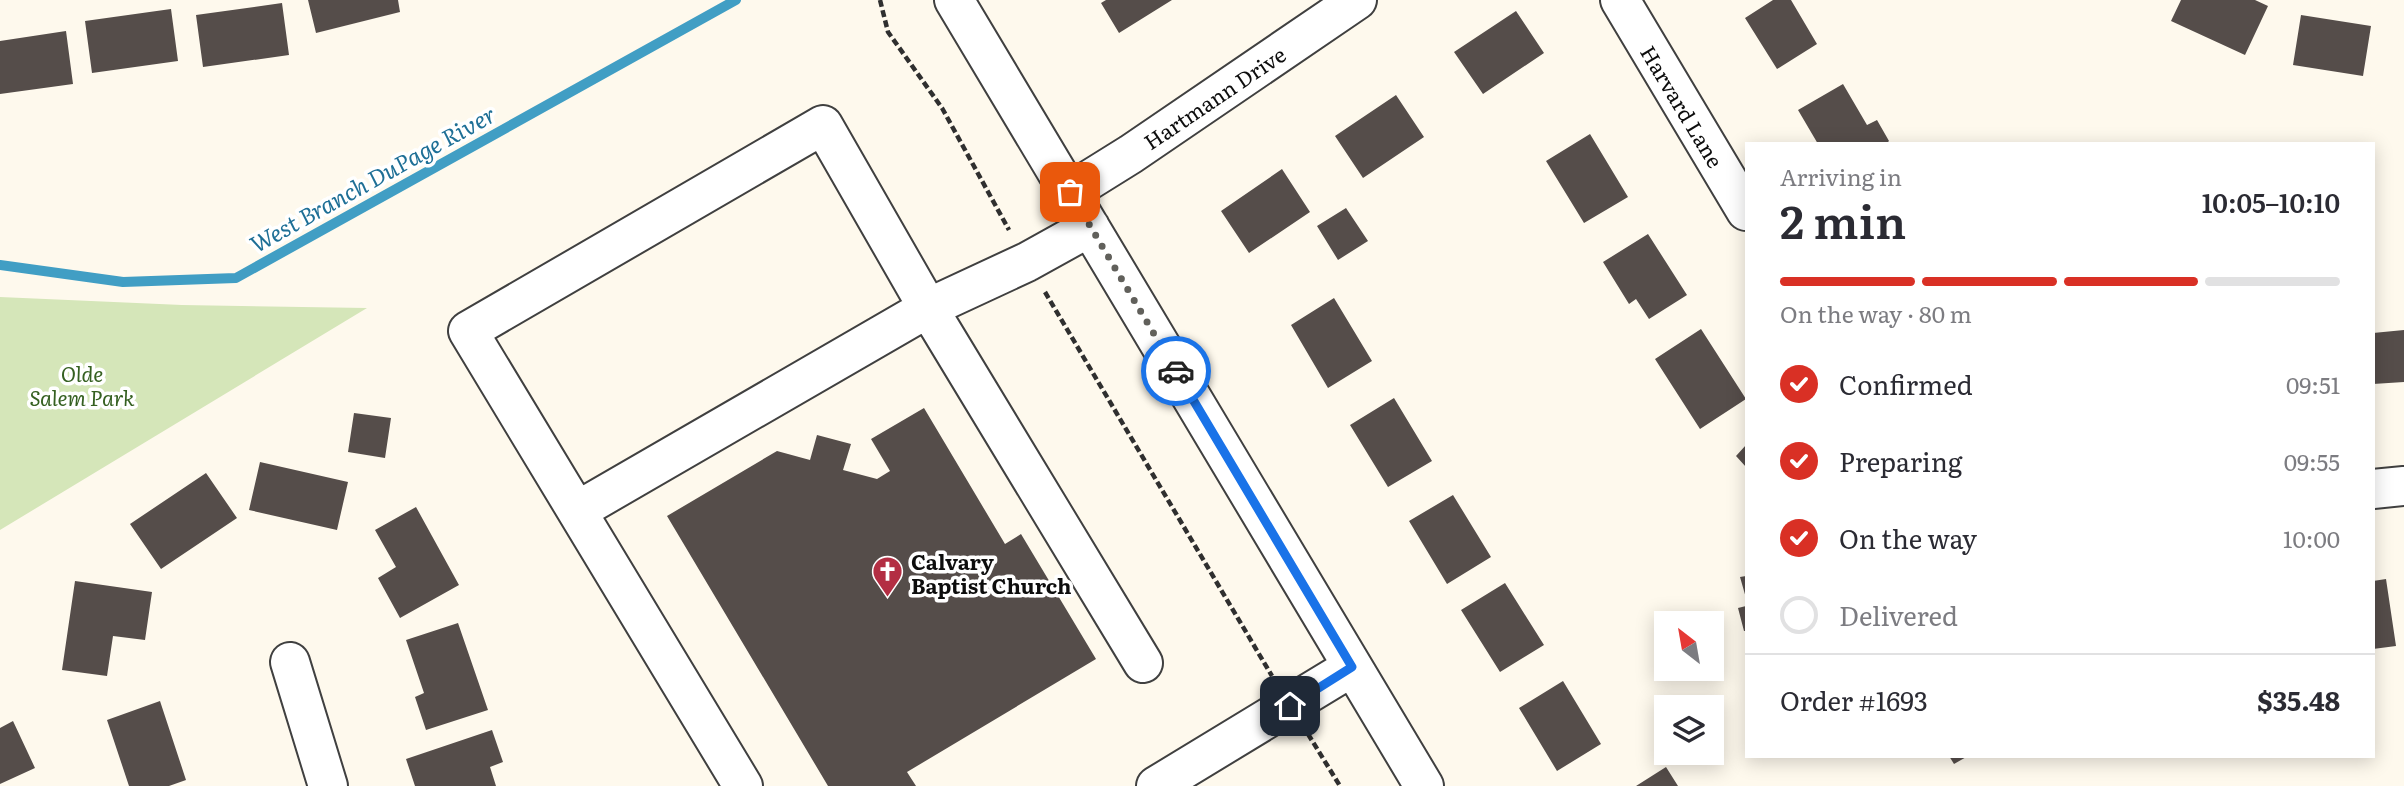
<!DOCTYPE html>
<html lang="en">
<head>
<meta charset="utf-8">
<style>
	:root { --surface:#fff; --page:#f2f2f3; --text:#2b2b33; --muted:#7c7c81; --line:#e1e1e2; --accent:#d93025 }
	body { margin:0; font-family:Literata,serif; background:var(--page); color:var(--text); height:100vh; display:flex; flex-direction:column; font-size:26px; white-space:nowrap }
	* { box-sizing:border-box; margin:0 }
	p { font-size:23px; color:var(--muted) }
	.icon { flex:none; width:38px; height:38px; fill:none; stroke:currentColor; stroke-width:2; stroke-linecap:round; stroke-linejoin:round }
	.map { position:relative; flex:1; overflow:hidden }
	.sheet { position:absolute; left:1745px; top:142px; width:630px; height:616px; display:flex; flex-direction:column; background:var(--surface); border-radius:0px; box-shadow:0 4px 18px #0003 }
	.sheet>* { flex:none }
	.needle { width:46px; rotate:329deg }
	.controls { position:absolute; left:1654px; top:611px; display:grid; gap:14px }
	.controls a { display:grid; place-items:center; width:70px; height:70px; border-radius:0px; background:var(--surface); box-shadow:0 4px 18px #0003; font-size:35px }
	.pin { position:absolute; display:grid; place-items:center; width:60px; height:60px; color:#fff; margin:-30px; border-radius:14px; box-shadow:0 4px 10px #0006 }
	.courier { position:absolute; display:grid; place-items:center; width:70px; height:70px; margin:-35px; border:5px solid #1a73e8; border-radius:50%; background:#fff; color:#222; box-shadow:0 2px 9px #0007 }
	.head em { font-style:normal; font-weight:600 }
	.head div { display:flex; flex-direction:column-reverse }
	.head { display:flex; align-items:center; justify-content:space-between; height:119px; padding:0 35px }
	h1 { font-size:46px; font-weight:600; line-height:52px }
	.bar { display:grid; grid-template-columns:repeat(4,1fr); gap:10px 7px; align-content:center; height:84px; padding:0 35px }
	.bar i { height:9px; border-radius:5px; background:var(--line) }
	.bar .active { background:var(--accent) }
	.bar p { grid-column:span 4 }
	.line { display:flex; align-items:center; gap:18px; padding:0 35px; border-top:2px solid var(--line) }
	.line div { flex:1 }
	ol { padding:0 35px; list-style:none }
	li { display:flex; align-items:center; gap:21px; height:77px }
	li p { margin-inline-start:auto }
	li .icon { padding:7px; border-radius:50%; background:var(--accent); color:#fff; stroke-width:4 }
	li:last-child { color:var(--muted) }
	li i { width:38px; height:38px; border:4px solid var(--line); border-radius:50% }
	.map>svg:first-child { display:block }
	.green { fill:#d5e6b9 }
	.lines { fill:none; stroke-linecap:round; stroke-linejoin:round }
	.stream { stroke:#419ec4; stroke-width:10 }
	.building { fill:#554d4a }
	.minor-casing { stroke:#404040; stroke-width:42 }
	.path { stroke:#2f2f2f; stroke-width:4.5; stroke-dasharray:7 3.5; stroke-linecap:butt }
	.minor { stroke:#fff; stroke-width:38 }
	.done { stroke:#61605b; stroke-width:7; stroke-dasharray:0 12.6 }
	.route { stroke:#1a73e8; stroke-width:9 }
	.labels { text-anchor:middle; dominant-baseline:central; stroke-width:7; stroke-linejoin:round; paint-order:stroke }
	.street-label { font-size:21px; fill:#0d0d0d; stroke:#fff }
	.park-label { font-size:21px; font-style:italic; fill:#356021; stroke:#fff }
	.poi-label { font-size:21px; font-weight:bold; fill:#0d0d0d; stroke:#fff; text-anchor:start }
	.water-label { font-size:23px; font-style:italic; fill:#1e6f96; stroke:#fff }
</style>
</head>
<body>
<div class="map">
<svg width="2404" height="786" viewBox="0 0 2404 786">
	<rect width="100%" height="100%" fill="#fef9ed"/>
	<path class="green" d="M0,297l182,8 185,3 -367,222z"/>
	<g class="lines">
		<path class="stream" d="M0,265l123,17 113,-4 500,-278"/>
	</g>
	<path class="building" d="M308,0h90l2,12 -84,21z
		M1106,0h66l-53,33 -18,-30z
		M1773,0h18l26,44 -40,25 -32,-51z
		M2181,0h74l13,6 -23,49 -74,-34z
		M282,3l7,52 -86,12 -7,-52z
		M171,9l7,52 -86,12 -7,-52z
		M1516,11l28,42 -61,41 -29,-42z
		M2301,15l70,11 -8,50 -70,-11z
		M66,31l7,53 -73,10v-53z
		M1843,84l24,41 10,-5 12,21 -3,3h-68l-20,-34z
		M1396,95l28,42 -61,41 -28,-42z
		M1590,134l38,63 -44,26 -38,-62z
		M1282,169l28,43 -61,41 -28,-42z
		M1346,208l22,33 -30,19 -21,-34z
		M1648,234l39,61 -38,24 -13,-20 -7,5 -26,-42z
		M1334,298l38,63 -44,27 -37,-63z
		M1701,329l45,70 -46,30 -45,-70z
		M2404,330v52l-31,2v-51z
		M1394,398l38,63 -44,26 -38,-62z
		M924,408l81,136 16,-10 75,125 -189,113 9,14h-88l-161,-270 110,-65 33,9 7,-25 34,9 -8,26 34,9 13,-8 -19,-32z
		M354,413l37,5 -6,40 -37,-6z
		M1746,445v22l-10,-11z
		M260,462l88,20 -11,48 -88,-20z
		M206,473l31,45 -76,51 -31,-45z
		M1453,495l38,62 -44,27 -38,-63z
		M416,507l43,78 -59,33 -22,-40 18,-11 -21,-37z
		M1746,576v22l-6,-21z
		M2386,579l10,67 -23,3v-68z
		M75,581l77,11 -7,48 -32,-4 -6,40 -45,-6z
		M1505,583l39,62 -44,27 -39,-62z
		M1746,606v25h-2l-6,-23z
		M458,623l30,87 -62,20 -11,-33 9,-4 -18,-53z
		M1563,681l38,63 -44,27 -38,-63z
		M160,701l26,79 -17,6h-40l-22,-66z
		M13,721l22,47 -35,16v-56z
		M492,730l11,32 -13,5 6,19h-81l-9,-27z
		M1949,756h19l-14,8z
		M1666,767l12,19h-42z"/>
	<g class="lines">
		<defs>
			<path id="minor" d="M954,0l470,786
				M1620,0l126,211
				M1070,192l61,-38 226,-154
				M2373,489l31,-3
				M577,511l351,-203 215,355
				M290,662l38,124
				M743,786l-275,-455 355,-206 105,183 99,-46 63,-35
				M1156,786l196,-119"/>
		</defs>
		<use href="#minor" class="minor-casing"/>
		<path class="path" d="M880,0l8,32 54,76 67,122
			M1045,292l227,384
			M1308,734l32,52"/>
		<use href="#minor" class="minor"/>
	</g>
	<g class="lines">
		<path class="done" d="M1070,192l106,179"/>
		<path class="route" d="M1176,371l176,296 -62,39"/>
	</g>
	<defs>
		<symbol id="church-pin" viewBox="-11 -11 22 30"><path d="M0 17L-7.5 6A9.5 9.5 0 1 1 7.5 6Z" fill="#b32e43" stroke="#fff"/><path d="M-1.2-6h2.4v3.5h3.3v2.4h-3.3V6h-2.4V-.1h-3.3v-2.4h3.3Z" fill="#fff"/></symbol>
	</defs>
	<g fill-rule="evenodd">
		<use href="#church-pin" x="870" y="554" width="35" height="47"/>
	</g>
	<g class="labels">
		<g class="street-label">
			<text transform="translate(1214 97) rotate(-34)">Hartmann Drive</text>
			<text transform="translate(1683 106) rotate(59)">Harvard Lane</text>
		</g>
		<g class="park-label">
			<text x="82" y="372">Olde<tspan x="82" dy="24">Salem Park</tspan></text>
		</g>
		<g class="poi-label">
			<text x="911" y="560">Calvary<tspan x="911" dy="24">Baptist Church</tspan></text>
		</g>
		<g class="water-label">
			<text transform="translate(372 178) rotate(-29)">West Branch DuPage River</text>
		</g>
	</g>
</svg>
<div class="controls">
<a><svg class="needle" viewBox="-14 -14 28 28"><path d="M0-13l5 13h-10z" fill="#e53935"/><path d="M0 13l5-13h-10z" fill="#7c7c81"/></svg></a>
<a><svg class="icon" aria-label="layers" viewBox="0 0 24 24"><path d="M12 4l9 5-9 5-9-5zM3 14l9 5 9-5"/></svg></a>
</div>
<div class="pin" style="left:1070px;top:192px;background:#ea580c"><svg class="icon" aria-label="bag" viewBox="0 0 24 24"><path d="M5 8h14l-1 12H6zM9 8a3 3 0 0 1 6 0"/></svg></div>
<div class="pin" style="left:1290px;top:706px;background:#1f2937"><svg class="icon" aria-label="home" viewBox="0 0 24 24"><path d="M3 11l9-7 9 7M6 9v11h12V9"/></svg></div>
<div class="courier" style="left:1176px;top:371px"><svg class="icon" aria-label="car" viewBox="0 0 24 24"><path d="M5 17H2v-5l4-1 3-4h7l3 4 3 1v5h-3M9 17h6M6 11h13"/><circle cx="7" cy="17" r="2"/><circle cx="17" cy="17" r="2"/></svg></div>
<section class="sheet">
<div class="head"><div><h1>2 min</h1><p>Arriving in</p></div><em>10:05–10:10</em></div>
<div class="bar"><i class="active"></i><i class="active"></i><i class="active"></i><i></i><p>On the way · 80 m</p></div>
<ol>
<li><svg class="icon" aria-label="check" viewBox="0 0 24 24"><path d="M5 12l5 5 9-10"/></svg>Confirmed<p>09:51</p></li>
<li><svg class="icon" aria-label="check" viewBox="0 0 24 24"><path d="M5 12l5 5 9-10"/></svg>Preparing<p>09:55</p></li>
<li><svg class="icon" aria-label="check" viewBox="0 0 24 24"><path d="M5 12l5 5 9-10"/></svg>On the way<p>10:00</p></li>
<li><i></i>Delivered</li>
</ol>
<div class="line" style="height:91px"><div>Order #1693</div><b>$35.48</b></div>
</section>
</div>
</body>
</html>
